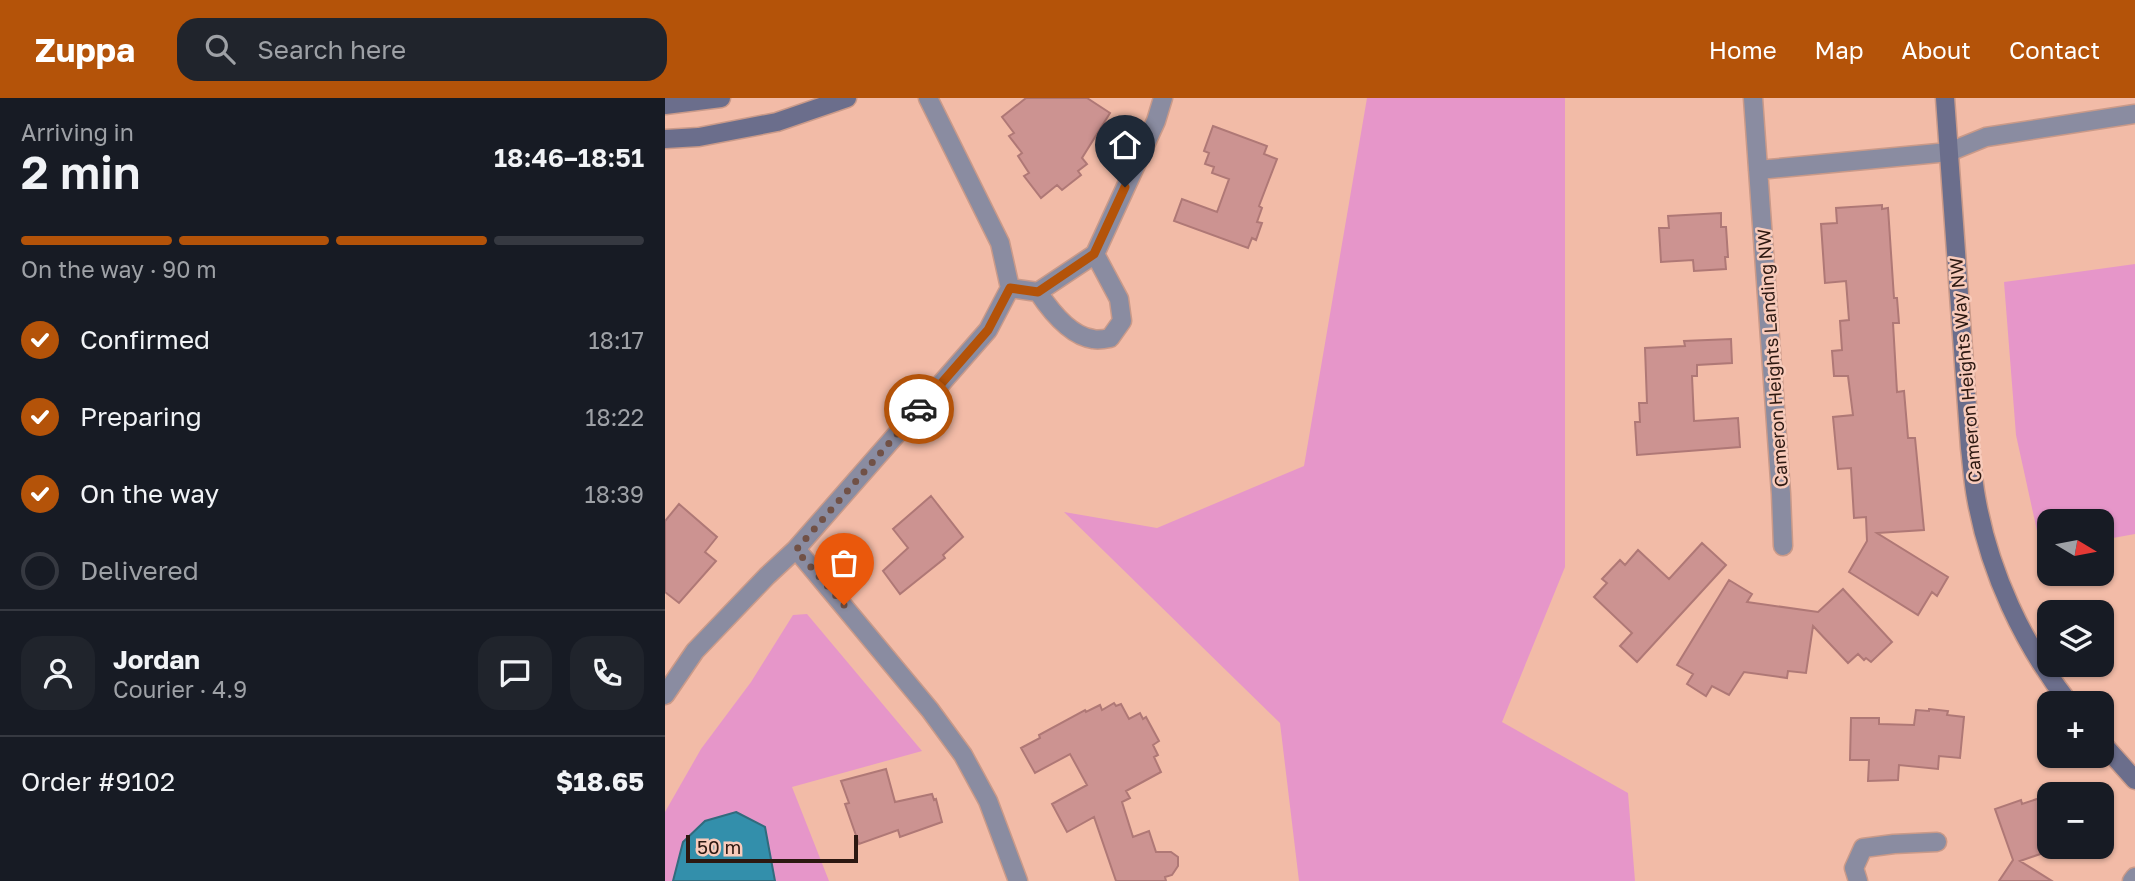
<!DOCTYPE html>
<html lang="en">
<head>
<meta charset="utf-8">
<style>
	:root { --surface:#171b24; --page:#20242c; --text:#f1f3f6; --muted:#9ea1a6; --line:#363941; --accent:#b45309 }
	body { margin:0; font-family:"Golos Text",sans-serif; background:var(--page); color:var(--text); height:100vh; display:flex; flex-direction:column; font-size:26px; white-space:nowrap }
	* { box-sizing:border-box; margin:0 }
	p { font-size:23px; color:var(--muted) }
	.icon { flex:none; width:38px; height:38px; fill:none; stroke:currentColor; stroke-width:2; stroke-linecap:round; stroke-linejoin:round }
	.map { position:relative; flex:1; overflow:hidden }
	.sheet { display:flex; flex-direction:column; background:var(--surface); width:665px }
	.sheet>* { flex:none }
	.needle { width:46px; rotate:100deg }
	.tools { position:absolute; left:1372px; top:411px; display:grid; gap:14px }
	.tools a { display:grid; place-items:center; width:77px; height:77px; border-radius:14px; background:var(--surface); box-shadow:0 2px 5px #0004; font-size:35px }
	.scale { position:absolute; left:21px; bottom:18px; width:172px; box-sizing:border-box; padding-left:7px; border:4px solid #2c1811; border-top:0; font-size:19px; line-height:24px; white-space:nowrap; color:#2c1811; -webkit-text-stroke:5px #f8cbbb; paint-order:stroke }
	.pin { position:absolute; display:grid; place-items:center; width:60px; height:60px; color:#fff; margin:-72px -30px; border-radius:50% 50% 50% 0; rotate:-45deg; box-shadow:0 0 7px #0007 }
	.pin .icon { rotate:45deg }
	.courier { position:absolute; display:grid; place-items:center; width:70px; height:70px; margin:-35px; border:5px solid #b45309; border-radius:50%; background:#fff; color:#222; box-shadow:0 2px 9px #0007 }
	.summary em { font-style:normal; font-weight:600 }
	.summary div { display:flex; flex-direction:column-reverse }
	.summary { display:flex; align-items:center; justify-content:space-between; height:119px; padding:0 21px }
	h1 { font-size:46px; font-weight:600; line-height:52px }
	.bar { display:grid; grid-template-columns:repeat(4,1fr); gap:10px 7px; align-content:center; height:84px; padding:0 21px }
	.bar i { height:9px; border-radius:5px; background:var(--line) }
	.bar .current { background:var(--accent) }
	.bar p { grid-column:span 4 }
	.line { display:flex; align-items:center; gap:18px; padding:0 21px; border-top:2px solid var(--line) }
	.line div { flex:1 }
	.round { display:grid; place-items:center; flex:none; width:74px; height:74px; border-radius:21px; background:var(--page) }
	ol { padding:0 21px; list-style:none }
	li { display:flex; align-items:center; gap:21px; height:77px }
	li p { margin-inline-start:auto }
	li .icon { padding:7px; border-radius:50%; background:var(--accent); color:#fff; stroke-width:4 }
	li:last-child { color:var(--muted) }
	li i { width:38px; height:38px; border:4px solid var(--line); border-radius:50% }
	header { display:flex; align-items:center; gap:42px; box-sizing:border-box; height:98px; padding:0 35px; background:var(--accent); color:#fff }
	header strong { font-size:33px }
	nav { display:flex; gap:38px; margin-inline-start:auto; font-size:24px }
	.search { width:490px; height:63px; background:var(--page); display:flex; align-items:center; gap:18px; box-sizing:border-box; padding:0 24px; border-radius:21px; color:var(--muted); font-size:26px }
	main { display:flex; flex:1; min-height:0 }
	.map>svg:first-child { display:block }
	.green { fill:#e696c9 }
	.water { fill:#338fab; stroke:#316b7d; stroke-width:2 }
	.building { fill:#cc9391; stroke:#af7876; stroke-width:2 }
	.lines { fill:none; stroke-linecap:round; stroke-linejoin:round }
	.street-casing { stroke:#ca9a89; stroke-width:21 }
	.secondary-casing { stroke:#ca9a89; stroke-width:21 }
	.street { stroke:#8a8ca1; stroke-width:18 }
	.secondary { stroke:#6b6e8c; stroke-width:18 }
	.done { stroke:#715146; stroke-width:7; stroke-dasharray:0 12.6 }
	.route { stroke:#b45309; stroke-width:9 }
	.labels { text-anchor:middle; dominant-baseline:central; stroke-width:5; stroke-linejoin:round; paint-order:stroke }
	.street-label { font-size:18px; fill:#2c1811; stroke:#f8cbbb }
</style>
</head>
<body>
<header>
<strong>Zuppa</strong>
<div class="search"><svg class="icon" aria-label="search" viewBox="0 0 24 24"><circle cx="10" cy="10" r="6"/><path d="M15 15l6 6"/></svg>Search here</div>
<nav><a>Home</a><a>Map</a><a>About</a><a>Contact</a></nav>
</header>
<main>
<section class="sheet">
<div class="summary"><div><h1>2 min</h1><p>Arriving in</p></div><em>18:46–18:51</em></div>
<div class="bar"><i class="current"></i><i class="current"></i><i class="current"></i><i></i><p>On the way · 90 m</p></div>
<ol>
<li><svg class="icon" aria-label="check" viewBox="0 0 24 24"><path d="M5 12l5 5 9-10"/></svg>Confirmed<p>18:17</p></li>
<li><svg class="icon" aria-label="check" viewBox="0 0 24 24"><path d="M5 12l5 5 9-10"/></svg>Preparing<p>18:22</p></li>
<li><svg class="icon" aria-label="check" viewBox="0 0 24 24"><path d="M5 12l5 5 9-10"/></svg>On the way<p>18:39</p></li>
<li><i></i>Delivered</li>
</ol>
<div class="line" style="height:126px"><a class="round"><svg class="icon" aria-label="person" viewBox="0 0 24 24"><circle cx="12" cy="8" r="4"/><path d="M4 21q1-7 8-7t8 7"/></svg></a><div><b>Jordan</b><p>Courier · 4.9</p></div><a class="round"><svg class="icon" aria-label="chat" viewBox="0 0 24 24"><path d="M4 5h16v11H9l-5 4z"/></svg></a><a class="round"><svg class="icon" aria-label="phone" viewBox="0 0 24 24"><path d="M5 4h4l2 5-3 2q2 4 5 5l2-3 5 2v4C11 20 4 13 5 4z"/></svg></a></div>
<div class="line" style="height:91px"><div>Order #9102</div><b>$18.65</b></div>
</section>
<div class="map">
<svg width="1470" height="783" viewBox="0 0 1470 783">
	<rect width="100%" height="100%" fill="#f2bba7"/>
	<path class="green" d="M702,0h198v469l-63,155 126,71 7,88h-336l-19,-158 -216,-211 93,16 147,-62z
		M1470,166v270l-33,6v-18h-53v25l-8,2 -25,-114 -12,-153z
		M142,516l115,137 -130,36 37,94h-164v-69l36,-63 50,-67 42,-67z"/>
	<path class="water" d="M71,714l29,15 10,54h-102l10,-39 22,-21z"/>
	<path class="building" d="M361,0h61l23,15 -28,45 5,6 -9,7 3,4 -19,15 -5,-5 -16,13 -17,-22 5,-3 -11,-17 4,-3 -13,-17 5,-3 -12,-16z
		M548,28l54,20 -3,8 13,5 -18,47 3,2 -5,14 5,1 -6,17 -4,-2 -4,10 -74,-27 8,-22 35,13 12,-33 -17,-6 2,-6 -9,-3 4,-11 -5,-2z
		M1217,107v4l6,-1 6,90h3l2,25h-6l4,69 7,-1 4,47h7l9,92 -47,3 71,44 -11,19 -5,-4 -14,23 -69,-43 18,-31 -1,-24 -12,1 -3,-50 -13,1 -5,-52 20,-2 -5,-39h-14l-2,-25 10,-1 -2,-29 9,-1 -3,-39 -21,2 -4,-59 16,-1 -1,-15z
		M1056,115v14h5l2,30h-3l1,12 -32,2 -1,-11 -32,2 -2,-34h10l-1,-12z
		M1066,241l1,24 -35,2v11h-5l2,45 44,-3 2,29 -103,8 -2,-33h5l-1,-19h8l-2,-55 40,-2 -1,-5z
		M266,398l32,41 -20,18 2,3 -45,36 -17,-23 25,-23 -15,-19z
		M14,406l38,33 -12,15 11,9 -37,42 -14,-11v-71z
		M1037,445l24,22 -89,97 -17,-16 12,-13 -38,-36 13,-14 -5,-4 18,-19 5,5 13,-15 31,29z
		M1064,482l23,14 -5,8 71,10 25,-23 49,53 -21,20 -5,-4 -2,2 -6,-6 -10,9 -35,-37 -7,47 -18,-2 -1,7 -43,-6 -15,23 -17,-9 -6,10 -19,-12 6,-10 -16,-9z
		M449,605l2,3 5,-2 8,15 11,-6 3,6 3,-2 13,24 -6,4 5,10 -4,2 7,15 -35,19 4,7 -8,4 11,35 16,-6 7,21h15l7,5v9l-6,9 -7,2 1,4h-50l-22,-64 -27,15 -15,-28 35,-19 -17,-31 -35,19 -14,-25 19,-10 -1,-3 46,-25 1,2 14,-7 2,5z
		M1264,611l19,2 -1,4 17,2 -4,41 -21,-2 -1,13 -39,-4 -1,15 -30,1 1,-21h-19l1,-42h28v6l35,1 2,-15 13,1z
		M221,671l9,33 37,-8 2,6 2,-1 6,23 -42,15 -2,-7 -39,14 -14,-40 4,-1 -8,-22z
		M1384,697v56l-29,10 32,20h-53l14,-21 -18,-51 26,-9 1,4z"/>
	<g class="lines">
		<defs>
			<path id="street" d="M1088,0l28,396 2,52
				M1093,72l191,-18 37,-15 149,-23
				M345,190l28,4 57,-38 61,-133 7,-23
				M373,194c12,18 32,44 55,47 5,1 12,0 17,-1l12,-17 -3,-22 -24,-45
				M131,451l134,161 33,45 25,46 30,80
				M0,597l30,-44 72,-75 29,-27 192,-219 22,-42 -10,-45 -72,-145
				M1193,783l-4,-13 9,-20 31,-4 43,-2
				M1467,783l3,-4"/>
			<path id="secondary" d="M1280,0l25,350c2,16 3,33 6,49 13,74 47,148 94,207
				M0,7l56,-7
				M0,41l34,-2 78,-15 70,-24
				M1437,645l33,37"/>
		</defs>
		<use href="#street" class="street-casing"/>
		<use href="#secondary" class="secondary-casing"/>
		<use href="#street" class="street"/>
		<use href="#secondary" class="secondary"/>
	</g>
	<g class="lines">
		<path class="done" d="M179,507l-48,-55 123,-141"/>
		<path class="route" d="M254,311l69,-79 22,-42 28,4 56,-38 31,-67"/>
	</g>
	<g class="labels">
		<g class="street-label">
			<text transform="translate(1107 260) rotate(-94)">Cameron Heights Landing NW</text>
			<text transform="translate(1300 272) rotate(-95)">Cameron Heights Way NW</text>
		</g>
	</g>
</svg>
<div class="tools">
<a><svg class="needle" viewBox="-14 -14 28 28"><path d="M0-13l5 13h-10z" fill="#e53935"/><path d="M0 13l5-13h-10z" fill="#9ea1a6"/></svg></a>
<a><svg class="icon" aria-label="layers" viewBox="0 0 24 24"><path d="M12 4l9 5-9 5-9-5zM3 14l9 5 9-5"/></svg></a>
<a>+</a>
<a>−</a>
</div>
<div class="scale">50 m</div>
<div class="pin" style="left:179px;top:507px;background:#ea580c"><svg class="icon" aria-label="bag" viewBox="0 0 24 24"><path d="M5 8h14l-1 12H6zM9 8a3 3 0 0 1 6 0"/></svg></div>
<div class="pin" style="left:460px;top:89px;background:#1f2937"><svg class="icon" aria-label="home" viewBox="0 0 24 24"><path d="M3 11l9-7 9 7M6 9v11h12V9"/></svg></div>
<div class="courier" style="left:254px;top:311px"><svg class="icon" aria-label="car" viewBox="0 0 24 24"><path d="M5 17H2v-5l4-1 3-4h7l3 4 3 1v5h-3M9 17h6M6 11h13"/><circle cx="7" cy="17" r="2"/><circle cx="17" cy="17" r="2"/></svg></div>
</div>
</main>
</body>
</html>
